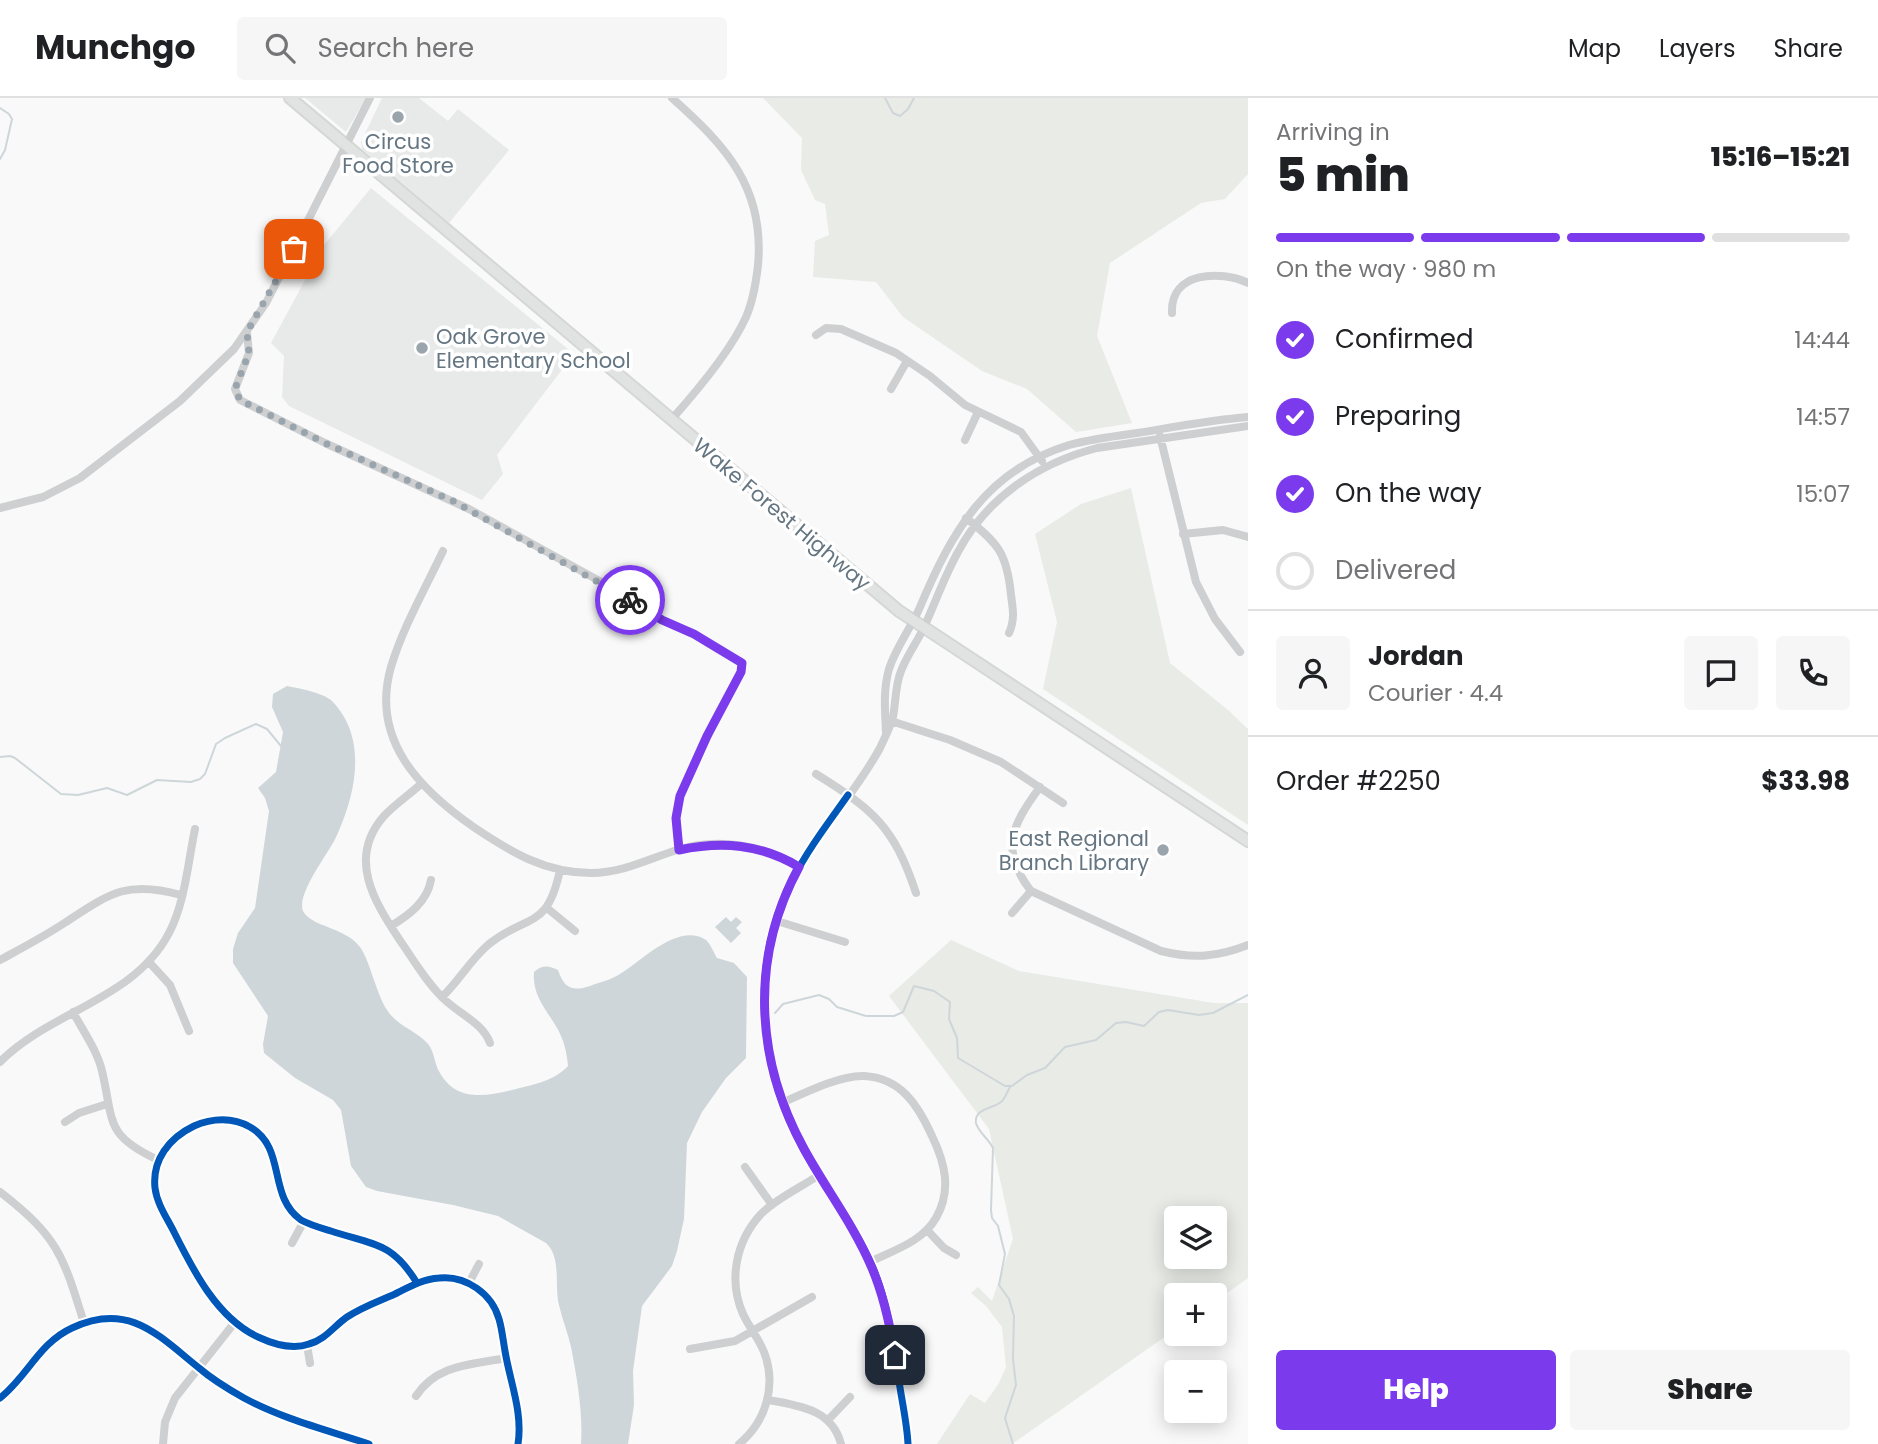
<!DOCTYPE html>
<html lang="en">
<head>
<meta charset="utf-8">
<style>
	:root { --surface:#fff; --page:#f6f6f6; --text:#202124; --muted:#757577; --line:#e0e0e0; --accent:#7c3aed }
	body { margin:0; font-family:Poppins,sans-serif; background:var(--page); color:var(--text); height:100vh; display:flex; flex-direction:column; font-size:26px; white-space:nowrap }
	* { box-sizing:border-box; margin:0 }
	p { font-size:23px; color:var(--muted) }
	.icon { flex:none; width:38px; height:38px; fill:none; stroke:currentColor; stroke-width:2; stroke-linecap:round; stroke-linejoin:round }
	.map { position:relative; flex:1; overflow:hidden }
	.drawer { display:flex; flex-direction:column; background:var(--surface); width:630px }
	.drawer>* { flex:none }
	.controls { position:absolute; left:1164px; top:1108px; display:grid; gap:14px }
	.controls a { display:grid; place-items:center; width:63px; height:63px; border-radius:7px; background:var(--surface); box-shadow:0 4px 18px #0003; font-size:35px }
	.pin { position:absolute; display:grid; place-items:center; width:60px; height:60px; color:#fff; margin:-30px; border-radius:14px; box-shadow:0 4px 10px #0006 }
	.courier { position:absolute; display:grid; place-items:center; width:70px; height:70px; margin:-35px; border:5px solid #7c3aed; border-radius:50%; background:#fff; color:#222; box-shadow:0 2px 9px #0007 }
	.overview em { font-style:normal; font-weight:800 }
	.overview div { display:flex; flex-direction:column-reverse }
	.overview { display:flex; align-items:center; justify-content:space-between; height:119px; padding:0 28px }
	h1 { font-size:46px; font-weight:800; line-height:52px }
	.bar { display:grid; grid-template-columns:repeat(4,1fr); gap:10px 7px; align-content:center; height:84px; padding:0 28px }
	.bar i { height:9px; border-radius:5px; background:var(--line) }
	.bar .active { background:var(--accent) }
	.bar p { grid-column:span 4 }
	.line { display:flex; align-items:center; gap:18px; padding:0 28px; border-top:2px solid var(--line) }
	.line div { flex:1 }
	.round { display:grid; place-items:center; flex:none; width:74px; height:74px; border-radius:7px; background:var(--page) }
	ol { padding:0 28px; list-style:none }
	li { display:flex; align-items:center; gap:21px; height:77px }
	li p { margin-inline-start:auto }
	li .icon { padding:7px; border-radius:50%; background:var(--accent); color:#fff; stroke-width:4 }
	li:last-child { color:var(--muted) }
	li i { width:38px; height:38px; border:4px solid var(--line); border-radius:50% }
	.primary-button { display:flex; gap:14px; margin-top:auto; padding:14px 28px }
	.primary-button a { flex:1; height:80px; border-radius:7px; background:var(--accent); color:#fff; font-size:28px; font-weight:800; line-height:80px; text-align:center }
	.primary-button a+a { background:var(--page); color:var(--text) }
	header { display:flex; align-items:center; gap:42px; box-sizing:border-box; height:98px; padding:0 35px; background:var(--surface); border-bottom:2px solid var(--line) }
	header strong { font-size:33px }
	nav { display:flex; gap:38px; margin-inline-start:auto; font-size:24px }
	.search { width:490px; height:63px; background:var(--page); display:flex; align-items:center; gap:18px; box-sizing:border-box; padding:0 24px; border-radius:7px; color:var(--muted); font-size:26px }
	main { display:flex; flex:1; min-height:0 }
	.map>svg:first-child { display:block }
	.built { fill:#e8e9e9 }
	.green { fill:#e8ebe6; fill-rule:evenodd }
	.water { fill:#ced6d9 }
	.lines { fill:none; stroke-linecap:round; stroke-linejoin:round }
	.stream { stroke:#ced6d9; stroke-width:2 }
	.highway-casing { stroke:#d5d6d6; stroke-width:14 }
	.minor { stroke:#cecfd0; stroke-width:8 }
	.highway { stroke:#e1e2e2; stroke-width:10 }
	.cycleway-casing { stroke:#fff; stroke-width:11 }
	.cycleway { stroke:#0057b8; stroke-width:7 }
	.done { stroke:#99a4ac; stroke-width:7; stroke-dasharray:0 12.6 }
	.route { stroke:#7c3aed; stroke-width:9 }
	.poi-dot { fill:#99a4ac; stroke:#fff; stroke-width:2.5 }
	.labels { text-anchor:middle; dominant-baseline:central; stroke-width:7; stroke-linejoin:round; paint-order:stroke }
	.poi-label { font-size:21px; fill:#657683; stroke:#fff }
	.street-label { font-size:21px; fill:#657683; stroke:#fff }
</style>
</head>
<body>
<header>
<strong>Munchgo</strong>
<div class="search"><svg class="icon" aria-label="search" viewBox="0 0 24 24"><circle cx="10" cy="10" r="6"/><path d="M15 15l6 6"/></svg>Search here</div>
<nav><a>Map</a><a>Layers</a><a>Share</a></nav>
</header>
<main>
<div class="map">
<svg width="1248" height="1346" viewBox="0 0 1248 1346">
	<rect width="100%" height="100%" fill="#f9f9f9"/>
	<path class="built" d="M305,0h61l-20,34z
		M382,0h37l29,23 10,-12 51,41 -60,73 -87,-74 -1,-7z
		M371,90l203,166 -77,101 6,19 -21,26 -193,-94 -7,-9 2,-41 -13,-13 53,-98z"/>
	<path class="green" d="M763,0h485v76l-23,25 -24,4 -91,60 -13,73 35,87 -56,9 -49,-43 -45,-18 -79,-54 -27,-35 -63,-5 2,-36 14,-6 -4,-31 -10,-4 -14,-30 1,-32z
		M1131,390l39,175 58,47 20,19v96l-205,-136 14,-67 -22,-88 46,-30z
		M951,842l68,31 195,32h34v275l-33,24 -1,-7h-38v34l-164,115h-75l33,-50 15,9 14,-20 7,-16 -4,-40 -16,-21 -15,-13 7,-6 14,14 21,-62 -24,-110 -100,-133zM1176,1120h38v38h-38z"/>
	<path class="water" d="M287,588c11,2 37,7 45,15 36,37 24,92 5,134 -7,17 -41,58 -34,76 8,16 42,16 57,36 10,14 16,46 27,63 10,16 30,21 41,34 7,8 6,20 12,29 17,30 48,23 76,16 19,-5 38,-8 52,-23 -1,-13 -4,-26 -11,-38 -11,-19 -25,-33 -23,-56 8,-7 14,-7 24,-2 6,18 14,22 32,16 10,-4 21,-6 30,-12 22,-13 58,-52 86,-34 4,3 8,13 11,18l17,5 13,14 -1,81 -20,20 -24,34 -15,31 -3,76 -7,32 -5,15 -30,40 -9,65 1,34 -6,39h-47c2,-32 -4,-66 -10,-97 -3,-14 -9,-28 -12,-42 -5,-20 3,-47 -13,-62l-48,-27 -45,-11 -76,-14 -11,-4 -15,-21 -10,-56 -8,-10 -38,-22 -31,-25 -1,-9 5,-28 -35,-53v-14l5,-16 17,-25 14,-97 -4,-13 -7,-10 18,-16 7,-40 -11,-25 1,-13z
		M726,819l5,5 5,-5 6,5 -6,6 5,5 -10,10 -16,-16z"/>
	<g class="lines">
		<path class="stream" d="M885,0l8,15 7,3 8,-7 6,-11
			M0,10l9,6 3,5 -7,31 -5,9
			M0,659l10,-1 5,2 46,36 17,1 29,-7 20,7 30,-15 34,2 9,-3 5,-5 11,-30 9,-6 31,-14 11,5 14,17
			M775,915l8,-9 36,-9 10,4 8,8 29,9h28l9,-4 11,-26 20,5 16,11 -1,17 8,19 1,20 47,28h7l15,-11 18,-7 20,-21 31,-7 20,-17 10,-1 18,4 15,-14 9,-2 31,5 14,-2 35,-18
			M1010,989c-3,5 -5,12 -9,15 -8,7 -27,6 -25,21 2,9 13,16 17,25l-2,62 1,8 6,8 7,28 -6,31 10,14 5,17 -1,43 3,26 -11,33 8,26"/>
		<defs>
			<path id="highway" d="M290,0l609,513 349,230"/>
		</defs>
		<use href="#highway" class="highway-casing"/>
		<path class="minor" d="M1172,215c-2,-42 49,-43 76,-30
			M247,235l2,20 -14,36 5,11 85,43 144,66 145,80 48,31 31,14 49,29 -1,9 -26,48 -35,76 -4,22 3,32
			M816,237l10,-7 15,1 55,24 34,23 35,29 56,27 21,29
			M891,291l16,-28
			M671,322c25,-28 60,-69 75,-103 7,-16 10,-34 12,-52 7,-77 -32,-119 -86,-167
			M1160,338l36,146 19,37 25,33
			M965,342l13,-28
			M0,410l43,-11 37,-19 100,-77 54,-52 32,-46 104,-205
			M966,420c32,25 41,35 45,77 2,14 4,25 -2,38
			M1183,436l40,-4 25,7
			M443,453c-18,38 -40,76 -52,116 -21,73 29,123 84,161 36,24 70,45 116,45 32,0 57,-14 86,-23 41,-13 87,-5 122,17
			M888,622l62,20 51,22 62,41
			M886,634c-1,-21 -3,-42 3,-63 7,-22 22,-41 31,-62 32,-75 65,-136 149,-162 22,-6 46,-9 68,-12 37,-6 74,-13 111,-16
			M816,676c58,36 78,53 100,119
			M421,686c-12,11 -26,20 -37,32 -37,42 -10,85 15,123 14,20 27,43 45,60 15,15 39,24 46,44
			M1040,689c-28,38 -41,63 -9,104l130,60c32,8 57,6 87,-6
			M547,810l28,23
			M1012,815l19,-22
			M777,823l68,21
			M391,828c18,-11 36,-24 40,-46
			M0,862c22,-12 45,-24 66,-38 44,-29 61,-42 115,-27
			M149,864l21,23 19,46
			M442,899c17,-16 29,-38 47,-53 39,-31 58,-13 71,-74
			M73,914c10,19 24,38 29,59 12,50 2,64 56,89
			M0,964c50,-51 134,-62 169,-129 16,-30 19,-71 26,-104
			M782,1005c22,-10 58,-28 82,-27 37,2 54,29 68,60 13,27 20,54 4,82 -14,24 -42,32 -66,44
			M65,1024l14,-9 28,-9
			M745,1069l27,38
			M0,1094c58,45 63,63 84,131
			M927,1132l17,18 12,7
			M292,1145l12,-22
			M417,1185c-25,-41 -43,-38 -86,-52 -10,-3 -21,-6 -30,-11 -34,-24 -14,-72 -51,-93 -17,-10 -38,-9 -56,-1 -25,12 -42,34 -39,62 2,16 12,30 19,44 19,38 43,86 84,105 15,7 34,13 51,7 16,-4 25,-18 38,-27 15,-10 32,-16 48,-23 14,-7 28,-15 44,-16 27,-3 53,16 60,41 3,10 4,21 6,32 5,31 18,61 13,93
			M469,1185l10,-19
			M307,1247l3,18
			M690,1251l45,-8 77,-44
			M416,1298c21,-32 55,-31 90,-38
			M0,1300c27,-21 39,-55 72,-70 57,-27 87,8 127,40 14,12 29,21 45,30 39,21 83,32 125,46
			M769,1302c30,6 63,9 72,44
			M828,1322l22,-23
			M163,1346l2,-22 10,-24 60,-76
			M739,1346c27,-22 38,-59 25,-92 -5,-13 -15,-25 -21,-38 -15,-34 -7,-73 18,-100 16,-16 39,-26 58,-39
			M908,1346c-1,-21 -6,-42 -9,-63 -6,-43 -12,-88 -33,-128 -36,-66 -90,-129 -99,-207 -9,-66 3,-137 41,-193 23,-35 52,-68 72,-105 4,-9 11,-22 13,-31 3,-16 2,-31 8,-46 6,-16 17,-30 24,-46 11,-24 20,-50 33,-73 29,-55 81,-89 139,-104l151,-22"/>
		<use href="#highway" class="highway"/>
		<defs>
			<path id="cycleway" d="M848,697c-19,27 -40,54 -55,84 -44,85 -35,187 10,269 22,40 52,78 70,120 15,36 20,75 26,113 3,21 8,42 9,63
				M417,1185c-25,-41 -43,-38 -86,-52 -10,-3 -21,-6 -30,-11 -34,-24 -14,-72 -51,-93 -17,-10 -38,-9 -56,-1 -25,12 -42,34 -39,62 2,16 12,30 19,44 19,38 43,86 84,105 15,7 34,13 51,7 16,-4 25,-18 38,-27 15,-10 32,-16 48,-23 14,-7 28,-15 44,-16 27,-3 53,16 60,41 3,10 4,21 6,32 5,31 18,61 13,93
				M0,1300c27,-21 39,-55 72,-70 57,-27 87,8 127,40 14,12 29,21 45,30 39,21 83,32 125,46"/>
		</defs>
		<use href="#cycleway" class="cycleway-casing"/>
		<use href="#cycleway" class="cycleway"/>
	</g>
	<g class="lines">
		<path class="done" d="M294,151l-47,83 2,21 -14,36 5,11 85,43 128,58 177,99"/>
		<path class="route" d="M630,502l32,20 32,14 48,29 -1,9 -34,64 -27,60 -4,22 3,32c43,-9 82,-6 120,17 -49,90 -44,191 4,280 22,41 51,78 69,121 12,28 18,57 23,87"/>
	</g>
	<g class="poi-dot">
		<circle cx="398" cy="19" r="7"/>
		<circle cx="422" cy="250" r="7"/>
		<circle cx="1163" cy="752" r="7"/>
	</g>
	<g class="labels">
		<g class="poi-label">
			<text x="398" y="43">Circus<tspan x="398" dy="24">Food Store</tspan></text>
			<text x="436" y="238" text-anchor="start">Oak Grove<tspan x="436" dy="24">Elementary School</tspan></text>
			<text x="1149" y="740" text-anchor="end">East Regional<tspan x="1149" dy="24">Branch Library</tspan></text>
		</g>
		<g class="street-label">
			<text transform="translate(782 416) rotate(40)">Wake Forest Highway</text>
		</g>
	</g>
</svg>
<div class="controls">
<a><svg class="icon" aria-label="layers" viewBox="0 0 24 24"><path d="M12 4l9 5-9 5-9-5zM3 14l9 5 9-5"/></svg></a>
<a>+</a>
<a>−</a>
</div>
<div class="pin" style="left:294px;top:151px;background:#ea580c"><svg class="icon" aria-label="bag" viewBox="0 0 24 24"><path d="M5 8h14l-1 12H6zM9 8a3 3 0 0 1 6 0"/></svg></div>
<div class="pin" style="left:895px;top:1257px;background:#1f2937"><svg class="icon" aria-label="home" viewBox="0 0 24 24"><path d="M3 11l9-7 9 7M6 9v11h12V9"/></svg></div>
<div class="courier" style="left:630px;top:502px"><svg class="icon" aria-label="bike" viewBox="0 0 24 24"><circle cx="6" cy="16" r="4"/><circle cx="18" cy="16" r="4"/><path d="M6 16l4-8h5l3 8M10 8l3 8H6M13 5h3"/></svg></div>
</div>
<section class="drawer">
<div class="overview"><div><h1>5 min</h1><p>Arriving in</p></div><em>15:16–15:21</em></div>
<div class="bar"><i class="active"></i><i class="active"></i><i class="active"></i><i></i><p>On the way · 980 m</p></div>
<ol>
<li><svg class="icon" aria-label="check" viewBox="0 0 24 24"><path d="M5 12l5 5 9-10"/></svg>Confirmed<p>14:44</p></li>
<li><svg class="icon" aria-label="check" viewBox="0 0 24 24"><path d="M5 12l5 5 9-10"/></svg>Preparing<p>14:57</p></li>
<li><svg class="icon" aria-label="check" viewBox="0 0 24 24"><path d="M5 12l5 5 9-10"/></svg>On the way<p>15:07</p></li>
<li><i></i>Delivered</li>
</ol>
<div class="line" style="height:126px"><a class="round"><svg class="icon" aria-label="person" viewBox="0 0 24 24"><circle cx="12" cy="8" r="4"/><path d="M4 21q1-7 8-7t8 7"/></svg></a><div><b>Jordan</b><p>Courier · 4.4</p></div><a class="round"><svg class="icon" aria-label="chat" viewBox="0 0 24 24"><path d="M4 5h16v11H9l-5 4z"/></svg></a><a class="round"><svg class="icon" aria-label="phone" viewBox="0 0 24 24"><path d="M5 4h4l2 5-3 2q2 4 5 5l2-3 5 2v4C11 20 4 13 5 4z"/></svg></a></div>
<div class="line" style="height:91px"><div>Order #2250</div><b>$33.98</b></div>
<div class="primary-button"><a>Help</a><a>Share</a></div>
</section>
</main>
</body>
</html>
